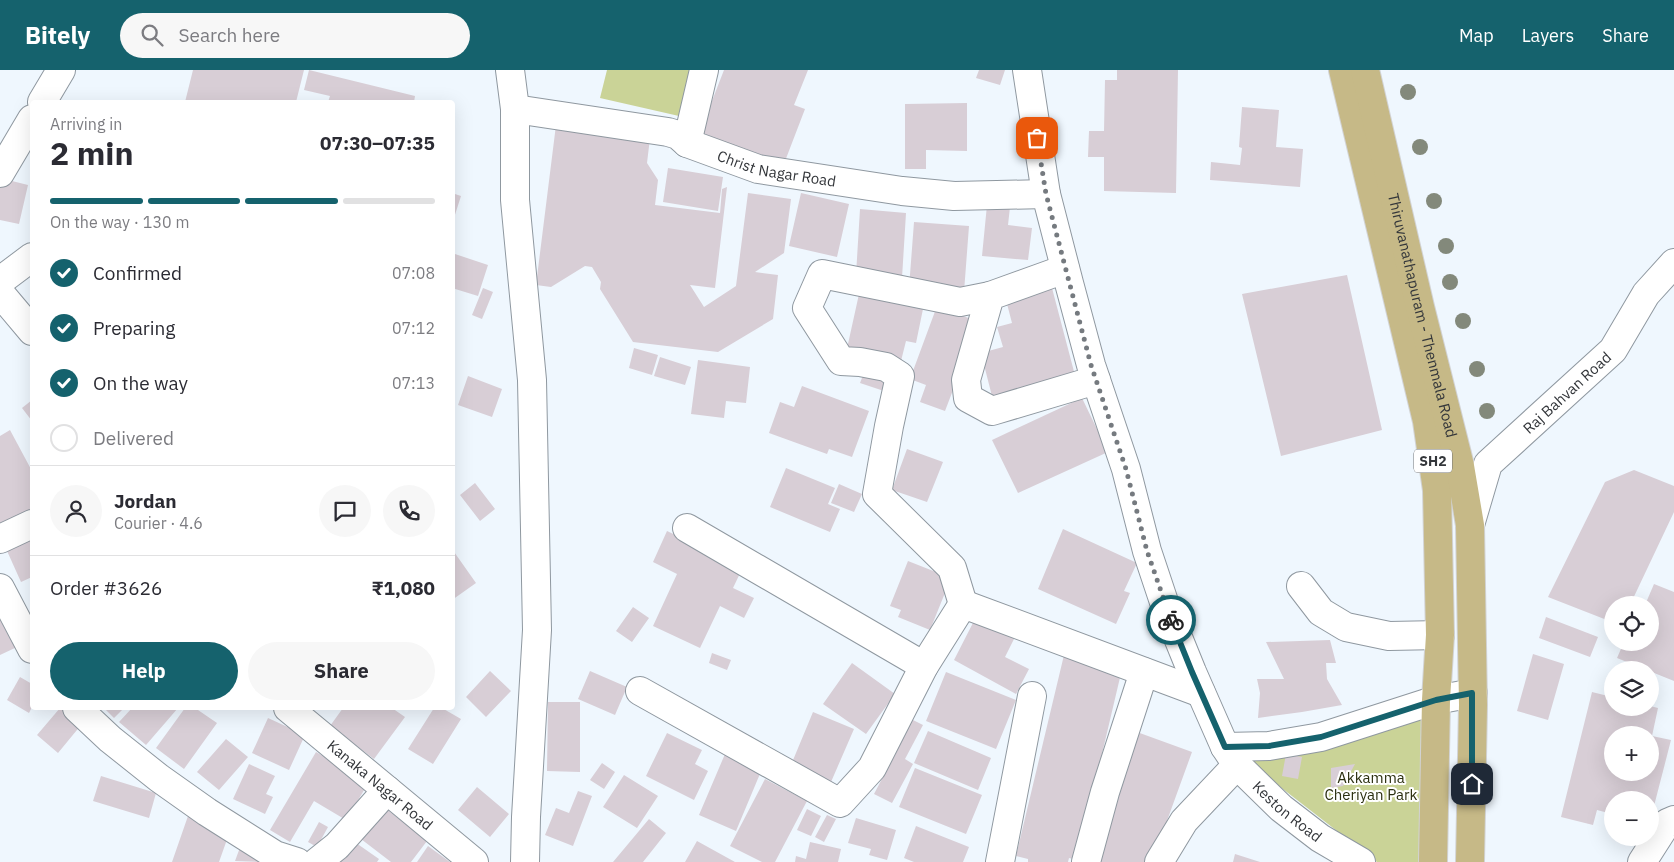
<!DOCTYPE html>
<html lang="en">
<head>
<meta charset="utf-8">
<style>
	:root { --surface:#fff; --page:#f7f7f7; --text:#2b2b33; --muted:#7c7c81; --line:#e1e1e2; --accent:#15626d }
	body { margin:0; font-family:"IBM Plex Sans",sans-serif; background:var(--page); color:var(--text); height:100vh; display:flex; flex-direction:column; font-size:19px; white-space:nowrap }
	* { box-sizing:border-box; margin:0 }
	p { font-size:16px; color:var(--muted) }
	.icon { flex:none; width:28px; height:28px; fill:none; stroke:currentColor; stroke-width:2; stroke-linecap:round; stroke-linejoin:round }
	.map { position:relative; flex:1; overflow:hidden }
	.details { position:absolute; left:30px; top:30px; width:425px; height:610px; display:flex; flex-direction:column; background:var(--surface); border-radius:5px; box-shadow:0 5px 20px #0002 }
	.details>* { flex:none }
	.buttons { position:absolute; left:1604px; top:526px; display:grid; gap:10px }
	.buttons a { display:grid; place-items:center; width:55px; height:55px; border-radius:50%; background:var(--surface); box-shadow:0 5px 20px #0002; font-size:25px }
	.pin { position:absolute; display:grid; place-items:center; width:42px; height:42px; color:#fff; margin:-21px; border-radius:10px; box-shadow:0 2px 8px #0006 }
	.courier { position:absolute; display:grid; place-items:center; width:50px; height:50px; margin:-25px; border:4px solid #15626d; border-radius:50%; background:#fff; color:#222; box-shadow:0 1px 6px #0007 }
	.headline em { font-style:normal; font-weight:800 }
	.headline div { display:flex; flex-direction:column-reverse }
	.headline { display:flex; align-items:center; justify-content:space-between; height:85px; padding:0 20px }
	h1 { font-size:32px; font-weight:800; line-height:38px }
	.bar { display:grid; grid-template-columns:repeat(4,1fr); gap:8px 5px; align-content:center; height:60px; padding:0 20px }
	.bar i { height:6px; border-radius:4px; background:var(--line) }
	.bar .active { background:var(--accent) }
	.bar p { grid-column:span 4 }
	.line { display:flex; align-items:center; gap:12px; padding:0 20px; border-top:1px solid var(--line) }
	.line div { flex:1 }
	.round { display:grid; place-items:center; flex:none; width:52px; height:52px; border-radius:26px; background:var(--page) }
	ol { padding:0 20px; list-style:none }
	li { display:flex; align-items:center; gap:15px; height:55px }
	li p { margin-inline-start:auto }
	li .icon { padding:5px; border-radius:50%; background:var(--accent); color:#fff; stroke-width:4 }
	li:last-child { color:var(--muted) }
	li i { width:28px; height:28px; border:2px solid var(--line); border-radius:50% }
	.cta { display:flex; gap:10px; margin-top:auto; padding:10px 20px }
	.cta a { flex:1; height:58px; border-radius:30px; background:var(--accent); color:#fff; font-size:20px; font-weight:800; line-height:58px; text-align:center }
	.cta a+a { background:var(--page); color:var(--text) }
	header { display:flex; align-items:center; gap:30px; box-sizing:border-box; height:70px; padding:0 25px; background:var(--accent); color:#fff }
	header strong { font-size:24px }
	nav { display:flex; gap:28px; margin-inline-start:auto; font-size:18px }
	.search { width:350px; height:45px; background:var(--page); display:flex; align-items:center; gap:12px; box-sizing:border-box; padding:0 18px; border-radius:28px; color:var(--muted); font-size:19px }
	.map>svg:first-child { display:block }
	.green { fill:#cad397 }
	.building { fill:#d8ced6; fill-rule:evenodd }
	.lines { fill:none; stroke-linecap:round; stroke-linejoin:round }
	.minor-casing { stroke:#8f98a0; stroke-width:30 }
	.major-casing { stroke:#d2d3d4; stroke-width:30 }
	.minor { stroke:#fff; stroke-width:28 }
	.major { stroke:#c6b987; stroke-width:28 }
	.tree { fill:#83897b }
	.done { stroke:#757a7f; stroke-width:5; stroke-dasharray:0 9 }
	.route { stroke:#15626d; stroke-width:6 }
	.labels { text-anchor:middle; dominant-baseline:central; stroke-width:4; stroke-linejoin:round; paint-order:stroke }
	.shield { fill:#fff; stroke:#707275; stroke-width:1 }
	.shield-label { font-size:14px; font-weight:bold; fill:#33363a }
	.street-label { font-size:15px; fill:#33363a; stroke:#fff }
	.park-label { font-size:15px; fill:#2b2f10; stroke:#fff }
</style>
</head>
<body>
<header>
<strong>Bitely</strong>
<div class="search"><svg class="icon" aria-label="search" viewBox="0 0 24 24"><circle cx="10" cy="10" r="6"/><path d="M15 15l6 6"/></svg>Search here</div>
<nav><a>Map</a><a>Layers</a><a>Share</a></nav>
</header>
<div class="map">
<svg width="1674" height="792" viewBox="0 0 1674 792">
	<rect width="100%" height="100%" fill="#eff7fe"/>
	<path class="green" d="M607,0h84l-12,46 -79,-18z
		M1432,641l-9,151h-46l-129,-100z"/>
	<path class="building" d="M193,0h111l-8,32h-111z
		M309,0l106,26 -1,6h-86l2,-6 -26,-6z
		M724,0h84l-14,35 11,4 -23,60 -84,-32z
		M979,0h26l-5,15 -24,-7z
		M1117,0h61l-2,123 -72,-2v-34h-16l1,-26h15l1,-51h12z
		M967,33v48l-41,-1v19h-21v-65z
		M1242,37l37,3 -3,37 27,2 -3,38 -90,-7 1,-18 29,3 2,-17 -3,-1z
		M556,55l94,13 -3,25 11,17 -3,25 65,8 2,-24 5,-2 -12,101 -25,-3 14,22 32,-21 12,-93 43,6 -7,54 -29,19 23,3 -5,44 -55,33 -85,-10 -33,-53 1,-7 -9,-15 -7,-1 -34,21 -15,-2z
		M668,98l55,9 -5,34 -55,-9z
		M0,108l28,7 -9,39 -19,-4z
		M452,123l9,3 -8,25h-1z
		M801,123l48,11 -12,53 -48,-11z
		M987,135l23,2 -2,18 24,3 -4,32 -46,-4z
		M860,139l46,4 -4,65 -46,-3z
		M914,152l55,4 -5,66 -55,-4z
		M452,183l36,12 -10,31 -26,-8z
		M1347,205l35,155 -101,26 -39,-162z
		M483,218l10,4 -11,27 -10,-4z
		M1052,218l25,95 -83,21 -13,-51 22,-6 -6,-20 15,-4 -6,-23z
		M859,224l64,15 -7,34 -10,-2 -6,24 -54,-12z
		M937,236l42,16 -34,89 -25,-9 6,-17 -16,-6z
		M634,278l24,7 -6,20 -23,-7z
		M660,287l31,10 -6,18 -31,-9z
		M698,290l52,7 -4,36 -20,-2 -2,17 -33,-4z
		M867,295l27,9 -7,18 -27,-9z
		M468,306l34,13 -10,28 -34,-12z
		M802,316l67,25 -17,46 -23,-8 -2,5 -58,-21 11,-31 14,5z
		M1082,328l26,54 -90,41 -26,-53z
		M32,330v21l-10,-13z
		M10,360l22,41v38l-32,17v-90z
		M907,379l36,13 -16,40 -35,-12z
		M786,398l49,20 -7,16 12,5 -10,23 -60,-25z
		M1634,400l40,16v26l-44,93h-18v17l-64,-25 57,-115z
		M475,413l20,26 -15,12 -20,-26z
		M839,414l23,10 -8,18 -23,-9z
		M32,458v49l-11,5 -18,-40z
		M1063,459l74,34 -13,28 6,2 -14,31 -78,-35z
		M667,461l76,36 -10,21 21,10 -10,20 -24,-12 -20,42 -47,-22 24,-52 -24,-12z
		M452,479l24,34 -24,17z
		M908,491l43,17 -21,52 -32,-13 3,-7 -11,-4z
		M1654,514l20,8v89l-57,-23 7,-16h26v-37h-5z
		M633,537l16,11 -17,24 -16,-11z
		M0,542l17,35 -17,8z
		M976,547l39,20 -10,20 24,12 -13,25 -62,-34z
		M1546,547l52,20 -8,20 -51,-19z
		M1330,570l6,23h-10l1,16 15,26 -40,7 -44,6 2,-25 -3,-14h27l-18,-37z
		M712,583l19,7 -4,10 -18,-7z
		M1533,584l31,10 -16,56 -31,-9z
		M1064,585l58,14 -45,191 -8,-2 -1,4h-40v-3l-12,-3z
		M852,593l43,31 -29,40 -43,-30z
		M490,601l21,20 -25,26 -20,-20z
		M590,601l37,16 -12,28 -37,-16z
		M946,602l70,28 -20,49 -70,-28z
		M20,607l12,7v23l-3,6 -22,-13z
		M1592,622l20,5v11l38,-2 8,2 -6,28 19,4 -17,66 -4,-1v-5h-20l-7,-2v2h-11v14l-15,-4 -4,15 -32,-8zM1612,665h38v37h-38z
		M548,632h32v70l-33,-1z
		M60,638h12l14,11 -28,34 -21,-18z
		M104,638h20l-10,10z
		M132,638h46l-32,37 -27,-23z
		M185,638h15l-2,2 19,13 -33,46 -28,-21z
		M343,638h49l13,9 -31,42 -44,-33z
		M434,638h8l19,11 -28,45 -25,-15z
		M813,642l41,17 -23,53 -40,-17z
		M905,646l18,9 -18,34 8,5 -21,39 -18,-9 21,-40 -8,-4z
		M268,648l37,17 -16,35 -37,-17z
		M928,661l63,27 -13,32 -64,-27z
		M1137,662l55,20 -40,110h-64z
		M667,663l35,17 -7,14 13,7 -14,29 -48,-24z
		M226,669l22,18 -29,33 -22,-18z
		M316,682l53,30 -23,38 -32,-19 -24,41 -20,-12z
		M725,684l37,15 -26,62 -37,-16z
		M1286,684l16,3 -4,22 -16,-3z
		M602,693l13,9 -11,17 -14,-9z
		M249,694l26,12 -9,18 7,3 -8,17 -32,-15z
		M1355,694l-12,22 -12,2v-20z
		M915,698l67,27 -16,39 -67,-27z
		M624,705l34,21 -21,32 -34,-21z
		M101,706l55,17 -7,25 -56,-17z
		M765,709l42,22 -32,61h-13l-32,-16z
		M477,717l32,27 -19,23 -32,-27z
		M578,721l14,5 -19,50 -28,-11 11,-27 13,5z
		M385,738l42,33 -16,21h-20l-30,-23z
		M807,739l14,7 -10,20 -14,-6z
		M827,745l9,4 -12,23 -9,-5z
		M188,746l42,15 -11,31h-47z
		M856,748l40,12 -9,30 -18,-5 2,-6 -23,-6z
		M649,749l17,14 -23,29h-30z
		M319,752l9,5 -11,20 -9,-5z
		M916,756l53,21 -6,15h-49l-10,-4z
		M349,768l30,21 -2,3h-45z
		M697,771l38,21h-50z
		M242,772l22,20 -29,-1z
		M810,772l31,7 -3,13h-43l1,-6 10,3z
		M428,776l22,16h-33z
		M1235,784l25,8h-27z"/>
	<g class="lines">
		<defs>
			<g id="minor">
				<path d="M510,0l5,39v91l17,180 5,250 -11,187 -1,45"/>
				<path id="s1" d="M1027,0l19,124 23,89 22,82 35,104 21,82 19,57 26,64 33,75 12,18 44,43 39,30 41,24"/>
				<path d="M42,32l19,-32"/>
				<path id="s2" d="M515,39l153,23 10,3 9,8 71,26 144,22 52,5 92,-2"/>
				<path d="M687,73l17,-73"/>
				<path d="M0,103l32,-54"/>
				<path d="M1065,199l-75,27 -24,84 2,18 24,13 104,-31"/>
				<path d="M0,211l32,-24"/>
				<path d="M0,223l32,38"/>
				<path id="s3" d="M1470,455l18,-61 125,-114 33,-56 28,-31"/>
				<path d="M687,458l237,138"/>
				<path d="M0,469l32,-15"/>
				<path d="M1301,516l20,26 25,15 43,9 51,-1"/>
				<path d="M0,518l32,61"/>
				<path d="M963,534l-11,-36 -75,-74 12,-68 11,-50 -14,-9 -26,-5 -19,-1 -34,-53 15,-34 138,28 30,-6"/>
				<path d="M640,621l200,112 32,-35 52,-102 39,-62 238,89"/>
				<path d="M77,638l33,31 49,39 48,34 68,43 22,7"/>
				<path id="s4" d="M288,638l186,154"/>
				<path d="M1225,677l44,-1 52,-9 115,-37 37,-7"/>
				<path d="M317,792l20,-16 50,-56"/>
				<path d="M1000,792l32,-166"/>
				<path d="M1086,792l19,-70 39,-120"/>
				<path d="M1159,792l25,-41 53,-56"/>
				<path d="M1642,792l25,-39 7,-3"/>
			</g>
			<g id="major">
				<path d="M1343,0l84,351 10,69 3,145 -4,65 -3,162"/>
				<path id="s5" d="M1365,0l55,237 40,159 10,59 3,180 -3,157"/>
			</g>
		</defs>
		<use href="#minor" class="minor-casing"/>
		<use href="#major" class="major-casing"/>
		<use href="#minor" class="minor"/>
		<use href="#major" class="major"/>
	</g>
	<g class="tree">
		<circle cx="1408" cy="22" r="8"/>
		<circle cx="1420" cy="77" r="8"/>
		<circle cx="1434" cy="131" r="8"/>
		<circle cx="1446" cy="176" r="8"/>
		<circle cx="1450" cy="212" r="8"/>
		<circle cx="1463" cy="251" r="8"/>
		<circle cx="1477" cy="299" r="8"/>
		<circle cx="1487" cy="341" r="8"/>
	</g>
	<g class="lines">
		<path class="done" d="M1037,68l9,56 45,171 35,104 21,82 24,69"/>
		<path class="route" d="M1171,550l21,52 33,75 44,-1 52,-9 115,-37 36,-7v91"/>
	</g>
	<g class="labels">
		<rect class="shield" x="1414" y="379.5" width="38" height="23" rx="4"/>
		<g class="shield-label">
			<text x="1433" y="391">SH2</text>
		</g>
		<g class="street-label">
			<text stroke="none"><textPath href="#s2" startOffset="271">Christ Nagar Road</textPath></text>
			<text stroke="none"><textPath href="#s5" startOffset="252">Thiruvanathapuram - Thenmala Road</textPath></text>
			<text stroke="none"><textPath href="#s3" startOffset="170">Raj Bahvan Road</textPath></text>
			<text stroke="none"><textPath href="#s4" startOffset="120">Kanaka Nagar Road</textPath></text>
			<text stroke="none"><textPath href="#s1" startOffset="798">Keston Road</textPath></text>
		</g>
		<g class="park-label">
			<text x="1371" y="707">Akkamma<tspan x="1371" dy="17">Cheriyan Park</tspan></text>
		</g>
	</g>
</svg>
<div class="buttons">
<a><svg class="icon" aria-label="locate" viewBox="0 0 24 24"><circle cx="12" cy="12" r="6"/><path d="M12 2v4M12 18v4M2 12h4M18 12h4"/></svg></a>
<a><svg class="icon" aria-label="layers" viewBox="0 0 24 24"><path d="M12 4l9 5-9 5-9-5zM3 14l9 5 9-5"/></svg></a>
<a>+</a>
<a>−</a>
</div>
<div class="pin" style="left:1037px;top:68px;background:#ea580c"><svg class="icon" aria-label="bag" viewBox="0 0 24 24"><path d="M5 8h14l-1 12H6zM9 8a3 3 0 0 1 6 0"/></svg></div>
<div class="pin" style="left:1472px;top:714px;background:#1f2937"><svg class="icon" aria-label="home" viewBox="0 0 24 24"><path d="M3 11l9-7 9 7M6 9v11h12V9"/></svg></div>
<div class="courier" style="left:1171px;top:550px"><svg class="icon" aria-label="bike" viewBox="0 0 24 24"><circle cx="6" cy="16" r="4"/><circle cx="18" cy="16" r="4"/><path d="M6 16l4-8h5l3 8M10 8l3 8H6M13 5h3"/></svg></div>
<section class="details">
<div class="headline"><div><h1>2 min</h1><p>Arriving in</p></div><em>07:30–07:35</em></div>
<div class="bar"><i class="active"></i><i class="active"></i><i class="active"></i><i></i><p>On the way · 130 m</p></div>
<ol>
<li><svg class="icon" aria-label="check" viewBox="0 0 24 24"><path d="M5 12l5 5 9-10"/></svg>Confirmed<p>07:08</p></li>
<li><svg class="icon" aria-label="check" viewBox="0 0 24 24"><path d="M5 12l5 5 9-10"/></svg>Preparing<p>07:12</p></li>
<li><svg class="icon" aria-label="check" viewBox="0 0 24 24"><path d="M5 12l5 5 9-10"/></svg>On the way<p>07:13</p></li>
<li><i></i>Delivered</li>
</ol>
<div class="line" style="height:90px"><a class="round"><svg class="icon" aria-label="person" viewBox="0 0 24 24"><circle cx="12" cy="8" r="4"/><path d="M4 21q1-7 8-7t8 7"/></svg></a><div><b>Jordan</b><p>Courier · 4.6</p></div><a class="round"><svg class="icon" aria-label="chat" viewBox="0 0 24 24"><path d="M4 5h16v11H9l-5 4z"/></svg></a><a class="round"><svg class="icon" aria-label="phone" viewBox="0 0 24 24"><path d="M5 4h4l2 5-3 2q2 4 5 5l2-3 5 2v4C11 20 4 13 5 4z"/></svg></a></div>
<div class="line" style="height:65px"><div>Order #3626</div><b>₹1,080</b></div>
<div class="cta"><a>Help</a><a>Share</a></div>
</section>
</div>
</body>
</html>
